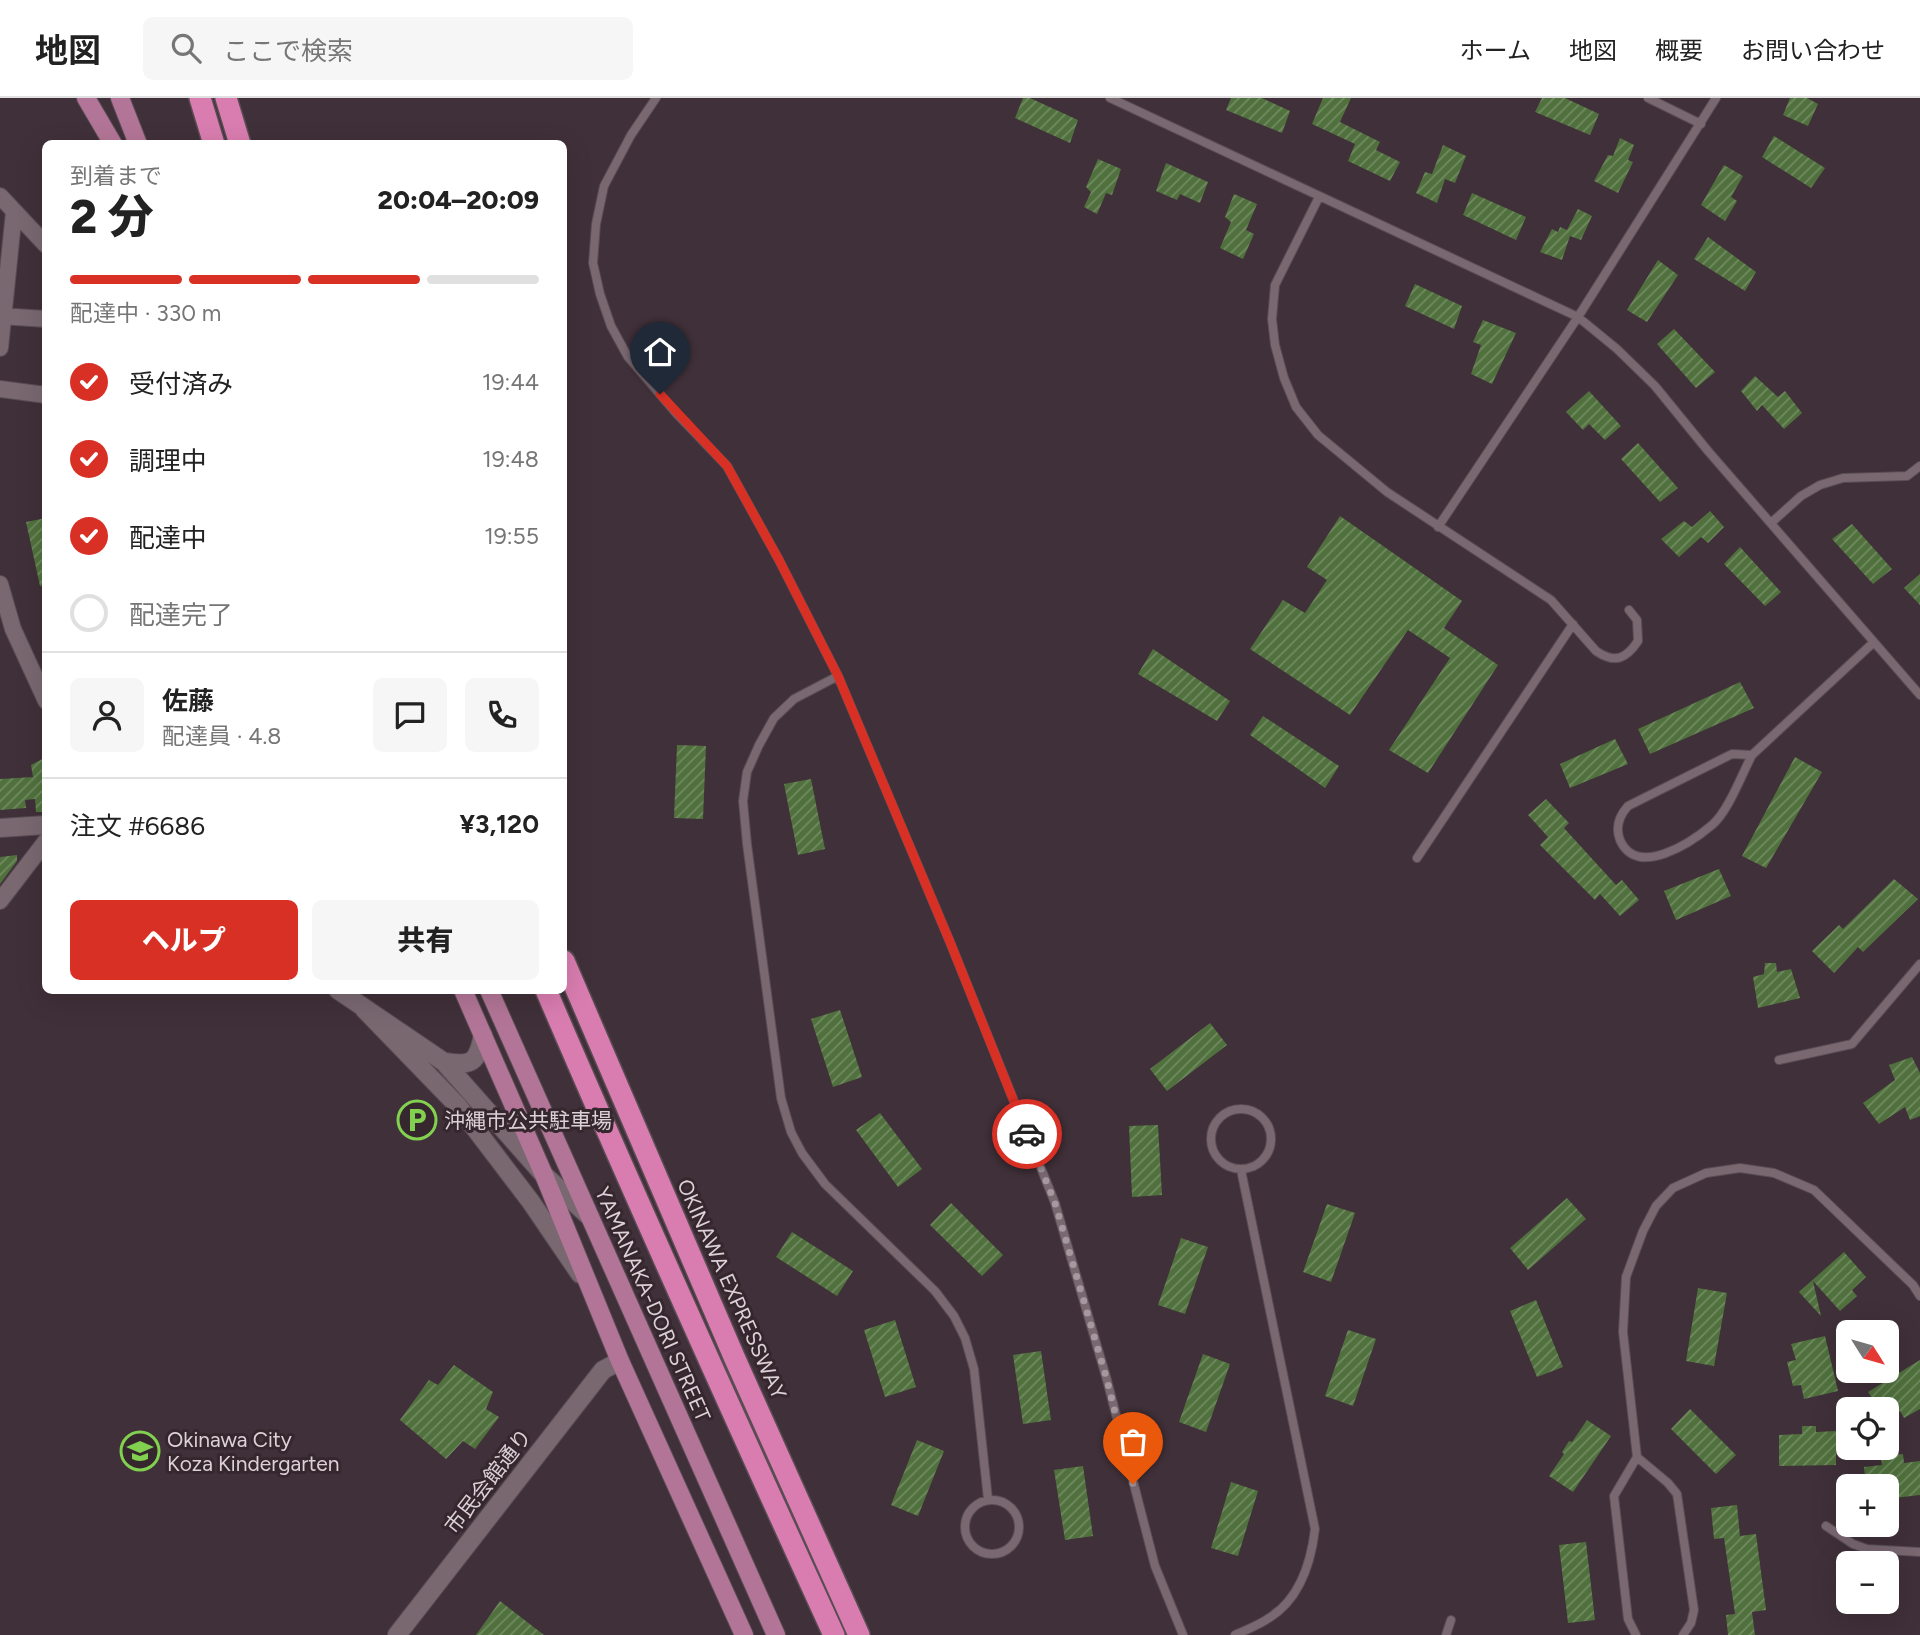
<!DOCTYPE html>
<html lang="ja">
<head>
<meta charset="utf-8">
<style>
	:root { --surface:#fff; --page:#f6f6f6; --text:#222; --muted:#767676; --line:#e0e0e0; --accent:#d93025 }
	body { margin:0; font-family:Figtree,"Noto Sans JP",sans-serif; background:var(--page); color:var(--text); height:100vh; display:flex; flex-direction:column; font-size:26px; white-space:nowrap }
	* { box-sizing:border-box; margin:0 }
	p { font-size:23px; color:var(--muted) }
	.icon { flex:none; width:38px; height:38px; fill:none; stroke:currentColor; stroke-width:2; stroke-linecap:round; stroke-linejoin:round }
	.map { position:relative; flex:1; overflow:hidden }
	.panel { position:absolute; left:42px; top:42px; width:525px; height:854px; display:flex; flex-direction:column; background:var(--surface); border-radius:10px; box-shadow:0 7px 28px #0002 }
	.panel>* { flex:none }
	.needle { width:46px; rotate:127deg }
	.tools { position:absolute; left:1836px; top:1222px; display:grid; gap:14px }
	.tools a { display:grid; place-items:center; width:63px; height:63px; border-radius:10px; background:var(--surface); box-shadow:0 7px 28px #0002; font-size:35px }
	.pin { position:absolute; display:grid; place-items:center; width:60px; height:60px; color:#fff; margin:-72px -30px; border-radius:50% 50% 50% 0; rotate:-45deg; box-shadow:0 0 7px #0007 }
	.pin .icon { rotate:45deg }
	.courier { position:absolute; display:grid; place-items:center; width:70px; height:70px; margin:-35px; border:5px solid #d93025; border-radius:50%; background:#fff; color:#222; box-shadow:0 2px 9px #0007 }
	.headline em { font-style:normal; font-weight:800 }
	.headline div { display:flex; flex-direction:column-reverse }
	.headline { display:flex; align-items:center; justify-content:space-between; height:119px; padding:0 28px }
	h1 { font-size:46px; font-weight:800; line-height:52px }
	.bar { display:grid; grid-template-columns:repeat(4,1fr); gap:10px 7px; align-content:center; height:84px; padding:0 28px }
	.bar i { height:9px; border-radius:5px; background:var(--line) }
	.bar .current { background:var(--accent) }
	.bar p { grid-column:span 4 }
	.line { display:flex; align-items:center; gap:18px; padding:0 28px; border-top:2px solid var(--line) }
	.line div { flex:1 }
	.round { display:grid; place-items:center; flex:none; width:74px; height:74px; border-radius:10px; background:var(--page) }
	ol { padding:0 28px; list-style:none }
	li { display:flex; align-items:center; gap:21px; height:77px }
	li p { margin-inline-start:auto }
	li .icon { padding:7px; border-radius:50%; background:var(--accent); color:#fff; stroke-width:4 }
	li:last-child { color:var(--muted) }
	li i { width:38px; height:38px; border:4px solid var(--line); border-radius:50% }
	.action { display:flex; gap:14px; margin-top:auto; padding:14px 28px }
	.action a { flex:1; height:80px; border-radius:10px; background:var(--accent); color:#fff; font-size:28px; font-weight:800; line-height:80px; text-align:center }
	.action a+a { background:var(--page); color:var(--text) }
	header { display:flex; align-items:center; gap:42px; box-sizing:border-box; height:98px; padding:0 35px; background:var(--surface); border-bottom:2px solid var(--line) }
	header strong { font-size:33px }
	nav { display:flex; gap:38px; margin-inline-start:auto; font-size:24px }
	.search { width:490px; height:63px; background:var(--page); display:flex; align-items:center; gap:18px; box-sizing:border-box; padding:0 24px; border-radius:10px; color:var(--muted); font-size:26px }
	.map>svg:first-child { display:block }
	.building { fill:url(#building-hatch) }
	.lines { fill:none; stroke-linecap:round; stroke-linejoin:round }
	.service-casing { stroke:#594c53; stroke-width:10 }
	.minor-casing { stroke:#594c53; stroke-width:18 }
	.tertiary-casing { stroke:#594c53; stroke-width:20 }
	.primary-casing { stroke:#594c53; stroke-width:20 }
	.motorway-casing { stroke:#594c53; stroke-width:24 }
	.service { stroke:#7a6871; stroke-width:8 }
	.minor { stroke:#7a6871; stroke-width:16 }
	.tertiary { stroke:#7a6871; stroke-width:18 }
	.primary { stroke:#b37597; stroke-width:18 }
	.motorway { stroke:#d97db0; stroke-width:21 }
	.done { stroke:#a5999f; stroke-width:7; stroke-dasharray:0 12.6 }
	.route { stroke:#d93025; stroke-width:9 }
	.labels { text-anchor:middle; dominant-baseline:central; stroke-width:6; stroke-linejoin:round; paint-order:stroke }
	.poi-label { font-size:21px; fill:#dbd1d6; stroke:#36272e; text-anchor:start }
	.street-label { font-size:21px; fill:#dbd1d6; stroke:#36272e }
</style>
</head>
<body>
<header>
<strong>地図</strong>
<div class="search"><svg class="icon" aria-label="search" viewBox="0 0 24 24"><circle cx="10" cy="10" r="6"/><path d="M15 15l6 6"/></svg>ここで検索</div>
<nav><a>ホーム</a><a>地図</a><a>概要</a><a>お問い合わせ</a></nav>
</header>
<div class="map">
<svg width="1920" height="1537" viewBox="0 0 1920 1537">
	<defs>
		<pattern id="building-hatch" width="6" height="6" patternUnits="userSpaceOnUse" patternTransform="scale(1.75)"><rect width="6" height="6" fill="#50713d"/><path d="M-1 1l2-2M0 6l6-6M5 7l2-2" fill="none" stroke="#718b61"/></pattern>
	</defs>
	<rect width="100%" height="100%" fill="#403039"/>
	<path class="building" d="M1023,0h7l48,22 -8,23 -55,-25z
		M1231,0h31l28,13 -8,22 -56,-23z
		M1323,0h28l-11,24 40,20 -4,8 24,12 -10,19 -42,-20 7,-17 -43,-20z
		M1542,0h23l34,16 -9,21 -55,-23z
		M1790,0h17l11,6 -10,22 -25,-11z
		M1774,38l51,32 -14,20 -49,-31z
		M1620,40l14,7 -6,15 5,2 -15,31 -24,-12 14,-26 5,1z
		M1443,47l23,11 -11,27 -10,-4 -8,24 -21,-10 9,-21 7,2z
		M1098,61l23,10 -9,26 -6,-2 -9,21 -13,-7 7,-15 -5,-5z
		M1166,65l42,19 -8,21 -20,-9 -3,6 -21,-9z
		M1724,67l19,11 -12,21 6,4 -12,20 -24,-16z
		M1472,95l54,24 -10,23 -53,-25z
		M1234,96l23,10 -11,26 8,4 -11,25 -23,-11 11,-26 -6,-5z
		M1578,111l14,7 -11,24 -11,-4 -8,24 -22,-8 12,-23 6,3 2,-5 7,3z
		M1708,139l48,35 -11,19 -51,-32z
		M1658,162l20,15 -31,47 -20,-12z
		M1415,186l47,22 -8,23 -49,-23z
		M1483,222l33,13 -24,51 -21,-10 10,-29 -8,-3z
		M1674,231l41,43 -19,16 -39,-44z
		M1755,278l23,21 7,-6 17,22 -18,16 -22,-24 -5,6 -16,-20z
		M1589,293l32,35 -16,14 -16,-16 -6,6 -17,-18z
		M1638,345l40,45 -18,14 -39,-43z
		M1710,413l14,16 -16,16 -7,-6 -22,20 -18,-18 23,-18 8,6z
		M1340,418l122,85 -18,27 54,37 -70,108 -39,-23 61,-92 -42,-28 -58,85 -100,-66 33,-49 22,13 22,-33 -20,-13z
		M46,420v67l-6,1 -14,-64z
		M1852,426l40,45 -19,15 -41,-45z
		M1740,449l41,45 -16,14 -41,-42z
		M1920,476v31l-16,-17z
		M1153,551l77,52 -13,20 -79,-47z
		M1740,584l14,26 -104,46 -12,-25z
		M1263,618l76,50 -14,22 -75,-53z
		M1615,641l13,25 -58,24 -10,-24z
		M677,647l29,1 -3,73 -29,-1z
		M46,659v55h-10l-1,-13 -10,1 1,8 -26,2v-31l33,-2 -2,-12z
		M1795,659l27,15 -56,96 -24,-12z
		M811,681l14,70 -27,6 -14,-71z
		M1546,701l23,24 -5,5 52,57 6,-5 17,20 -19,16 -20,-22 -5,6 -55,-55 8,-8 -20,-22z
		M17,757v6l-17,23v-27z
		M1719,771l12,27 -55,24 -12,-29z
		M1894,781l24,20 -55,53 -5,-5 -24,26 -22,-22 27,-26 4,4z
		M1765,865h11l1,9 14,-3 9,29 -42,10 -5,-31 11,-3z
		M840,912l22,67 -29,10 -22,-68z
		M1210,925l17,22 -60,46 -17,-22z
		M1912,959l8,16v43l-10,4 -5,-13 -26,17 -16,-21 32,-23 -6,-15z
		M880,1015l42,56 -24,18 -42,-57z
		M1158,1027l4,70 -30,2 -3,-71z
		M1567,1100l19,21 -58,51 -18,-22z
		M951,1105l52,52 -21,21 -52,-51z
		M1327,1106l28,9 -24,69 -28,-10z
		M792,1134l61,39 -16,25 -61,-39z
		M1181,1140l27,9 -23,67 -27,-9z
		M1844,1154l22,25 -14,13 5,6 -17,15 -27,-30 8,35 -22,-24z
		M1698,1190l29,5 -13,73 -28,-5z
		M1536,1202l27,67 -26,10 -27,-66z
		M895,1222l21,67 -31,10 -21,-67z
		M1348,1232l28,9 -23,67 -28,-10z
		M1825,1238l13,55 -34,8 -3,-14 -8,1 -6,-24 9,-2 -5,-16z
		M1041,1253l10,69 -28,4 -10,-69z
		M1203,1256l27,10 -24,68 -27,-10z
		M1920,1262v49l-16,9 -4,-7 -14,9v-11h-7l-11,-17z
		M454,1267l39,27 -7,17 13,8 -24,32 -12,-8 -17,18 -46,-39 29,-40 9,5z
		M1690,1311l46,46 -20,19 -45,-45z
		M1587,1322l24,16 -38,56 -24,-16 15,-22 -2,-2 7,-11 3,1z
		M1802,1328h14v6l20,-1v34l-57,1v-31l23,-1z
		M917,1342l27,11 -26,65 -27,-11z
		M1903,1356l1,9 16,-2v34l-34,4v-13h-20l-2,-19 18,-2 -1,-8z
		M1083,1368l10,70 -28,4 -11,-70z
		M1231,1384l27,9 -20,65 -27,-8z
		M1737,1407l3,31 16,-2 10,76 -14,2 3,23h-27l-2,-20 9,-1 -11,-76 -10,1 -3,-31z
		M1586,1444l9,78 -27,3 -9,-78z
		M500,1503l44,34h-68z"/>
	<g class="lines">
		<defs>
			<path id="service" d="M656,0l-25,37 -27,51 -8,38 -3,39 7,31 11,32 17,31 48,56 51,53 52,94 59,116 112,266 105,261 52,177 48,186 28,69
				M1110,0l468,219 39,32 38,37 53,65 212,244
				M1648,0l53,26
				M1319,99l-44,88 -3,34 3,26 9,33 12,29 22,28 69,57 164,108 45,51c19,13 30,8 42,-10l-1,-21 -8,-10
				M1771,425l30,-27 19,-11 23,-7 64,-2 13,-10
				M1438,429l140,-210 138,-219
				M838,578l-44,23 -20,19 -15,27 -12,27 -4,29 4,43 34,254 10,34 11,21 23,31 110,107 19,25 11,22 9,31 14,130
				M1752,657c-10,19 -24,57 -40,70 -20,17 -75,54 -92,15 -5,-13 -1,-24 8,-34l104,-52 20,1 122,-113
				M1417,760l156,-234
				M1779,962l73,-16 68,-80
				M1211 1041a30 30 0 1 1 60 0a30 30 0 1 1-60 0Z
				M1637,1359l31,26 9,11 17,116 -3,13 -8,12
				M965 1429a27 27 0 1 1 54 0a27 27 0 1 1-54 0Z
				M1826,1428l27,18 14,5 53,3
				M1235,1537c11,-5 24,-10 34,-17 31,-19 42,-55 46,-89l-74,-359
				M1446,1537l5,-15
				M1636,1537l-8,-16 -14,-123 23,-39 -14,-125 3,-55 17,-46 13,-25 17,-18 33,-15 34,-5 34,5 40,17 99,95 7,11"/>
			<path id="minor" d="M0,98l46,49
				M0,218l46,3
				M0,250l14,-136
				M0,291l46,6
				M0,486l13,45 33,72
				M0,803l46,-60"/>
			<path id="tertiary" d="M0,730l46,-3
				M338,892l106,72 100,113 46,42
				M364,911l94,97 73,96 49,72
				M444,964c29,4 33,1 39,-27
				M397,1537l206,-265 17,-9"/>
			<path id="primary" d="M86,0l27,46
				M120,0l18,46
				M463,892l81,185 76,186 124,274
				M489,892l287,645"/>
			<path id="motorway" d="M200,0l14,46
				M226,0l14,46
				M564,863l171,398 124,276
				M546,892c93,217 190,431 288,645"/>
		</defs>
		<use href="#service" class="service-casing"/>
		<use href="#minor" class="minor-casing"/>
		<use href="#tertiary" class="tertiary-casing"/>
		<use href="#primary" class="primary-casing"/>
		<use href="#motorway" class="motorway-casing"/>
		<use href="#service" class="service"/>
		<use href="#minor" class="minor"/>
		<use href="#tertiary" class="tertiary"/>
		<use href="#primary" class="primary"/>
		<use href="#motorway" class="motorway"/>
	</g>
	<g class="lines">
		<path class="done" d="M1027,1036l28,69 52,177 26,104"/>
		<path class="route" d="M660,296l67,72 52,94 59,116 112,266 77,192"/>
	</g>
	<defs>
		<symbol id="parking-ring" viewBox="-11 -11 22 22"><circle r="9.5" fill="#36272e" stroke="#82d04f" stroke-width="1.5"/><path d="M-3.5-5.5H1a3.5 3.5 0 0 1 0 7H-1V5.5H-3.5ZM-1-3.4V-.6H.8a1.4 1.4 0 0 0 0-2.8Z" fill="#82d04f"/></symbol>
		<symbol id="school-ring" viewBox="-11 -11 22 22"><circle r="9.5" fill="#36272e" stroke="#82d04f" stroke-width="1.5"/><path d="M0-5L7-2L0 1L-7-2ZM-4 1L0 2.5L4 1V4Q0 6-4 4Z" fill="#82d04f"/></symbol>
	</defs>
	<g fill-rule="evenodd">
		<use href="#parking-ring" x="395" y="1000" width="44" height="44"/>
		<use href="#school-ring" x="118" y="1331" width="44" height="44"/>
	</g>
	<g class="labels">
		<g class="poi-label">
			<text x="444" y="1022">沖縄市公共駐車場</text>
			<text x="167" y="1341">Okinawa City<tspan x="167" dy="24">Koza Kindergarten</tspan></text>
		</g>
		<g class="street-label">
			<text transform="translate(732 1191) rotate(66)">OKINAWA EXPRESSWAY</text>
			<text transform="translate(653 1206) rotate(66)">YAMANAKA-DORI STREET</text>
			<text transform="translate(488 1383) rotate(-52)">市民会館通り</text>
		</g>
	</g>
</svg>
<div class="tools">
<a><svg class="needle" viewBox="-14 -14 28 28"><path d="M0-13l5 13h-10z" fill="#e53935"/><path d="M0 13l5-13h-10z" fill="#767676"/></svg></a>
<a><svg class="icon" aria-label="locate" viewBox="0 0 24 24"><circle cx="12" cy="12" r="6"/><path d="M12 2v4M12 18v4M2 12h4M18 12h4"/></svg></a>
<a>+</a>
<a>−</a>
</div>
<div class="pin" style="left:1133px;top:1386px;background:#ea580c"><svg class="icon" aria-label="bag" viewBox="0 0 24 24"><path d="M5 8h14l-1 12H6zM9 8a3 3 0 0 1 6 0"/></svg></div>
<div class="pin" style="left:660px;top:296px;background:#1f2937"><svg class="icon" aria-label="home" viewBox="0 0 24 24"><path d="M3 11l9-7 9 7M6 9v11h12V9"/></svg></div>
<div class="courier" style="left:1027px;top:1036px"><svg class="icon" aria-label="car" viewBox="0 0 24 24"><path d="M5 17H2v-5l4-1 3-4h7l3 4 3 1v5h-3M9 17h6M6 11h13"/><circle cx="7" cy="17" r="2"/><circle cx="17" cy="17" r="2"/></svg></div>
<section class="panel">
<div class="headline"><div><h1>2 分</h1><p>到着まで</p></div><em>20:04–20:09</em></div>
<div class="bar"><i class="current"></i><i class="current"></i><i class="current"></i><i></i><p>配達中 · 330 m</p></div>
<ol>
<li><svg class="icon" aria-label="check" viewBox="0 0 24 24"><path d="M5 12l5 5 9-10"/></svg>受付済み<p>19:44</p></li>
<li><svg class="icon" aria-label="check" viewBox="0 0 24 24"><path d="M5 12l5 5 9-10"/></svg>調理中<p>19:48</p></li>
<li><svg class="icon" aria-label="check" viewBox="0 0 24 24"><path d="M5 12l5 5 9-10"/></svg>配達中<p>19:55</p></li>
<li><i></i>配達完了</li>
</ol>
<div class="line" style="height:126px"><a class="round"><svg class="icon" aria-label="person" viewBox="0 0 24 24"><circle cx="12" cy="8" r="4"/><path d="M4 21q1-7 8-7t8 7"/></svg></a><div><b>佐藤</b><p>配達員 · 4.8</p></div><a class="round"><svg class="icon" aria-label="chat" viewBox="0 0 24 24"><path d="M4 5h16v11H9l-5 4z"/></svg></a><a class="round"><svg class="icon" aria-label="phone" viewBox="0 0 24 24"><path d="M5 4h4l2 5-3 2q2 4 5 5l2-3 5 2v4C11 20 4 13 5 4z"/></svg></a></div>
<div class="line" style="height:91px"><div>注文 #6686</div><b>¥3,120</b></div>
<div class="action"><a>ヘルプ</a><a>共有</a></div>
</section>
</div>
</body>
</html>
